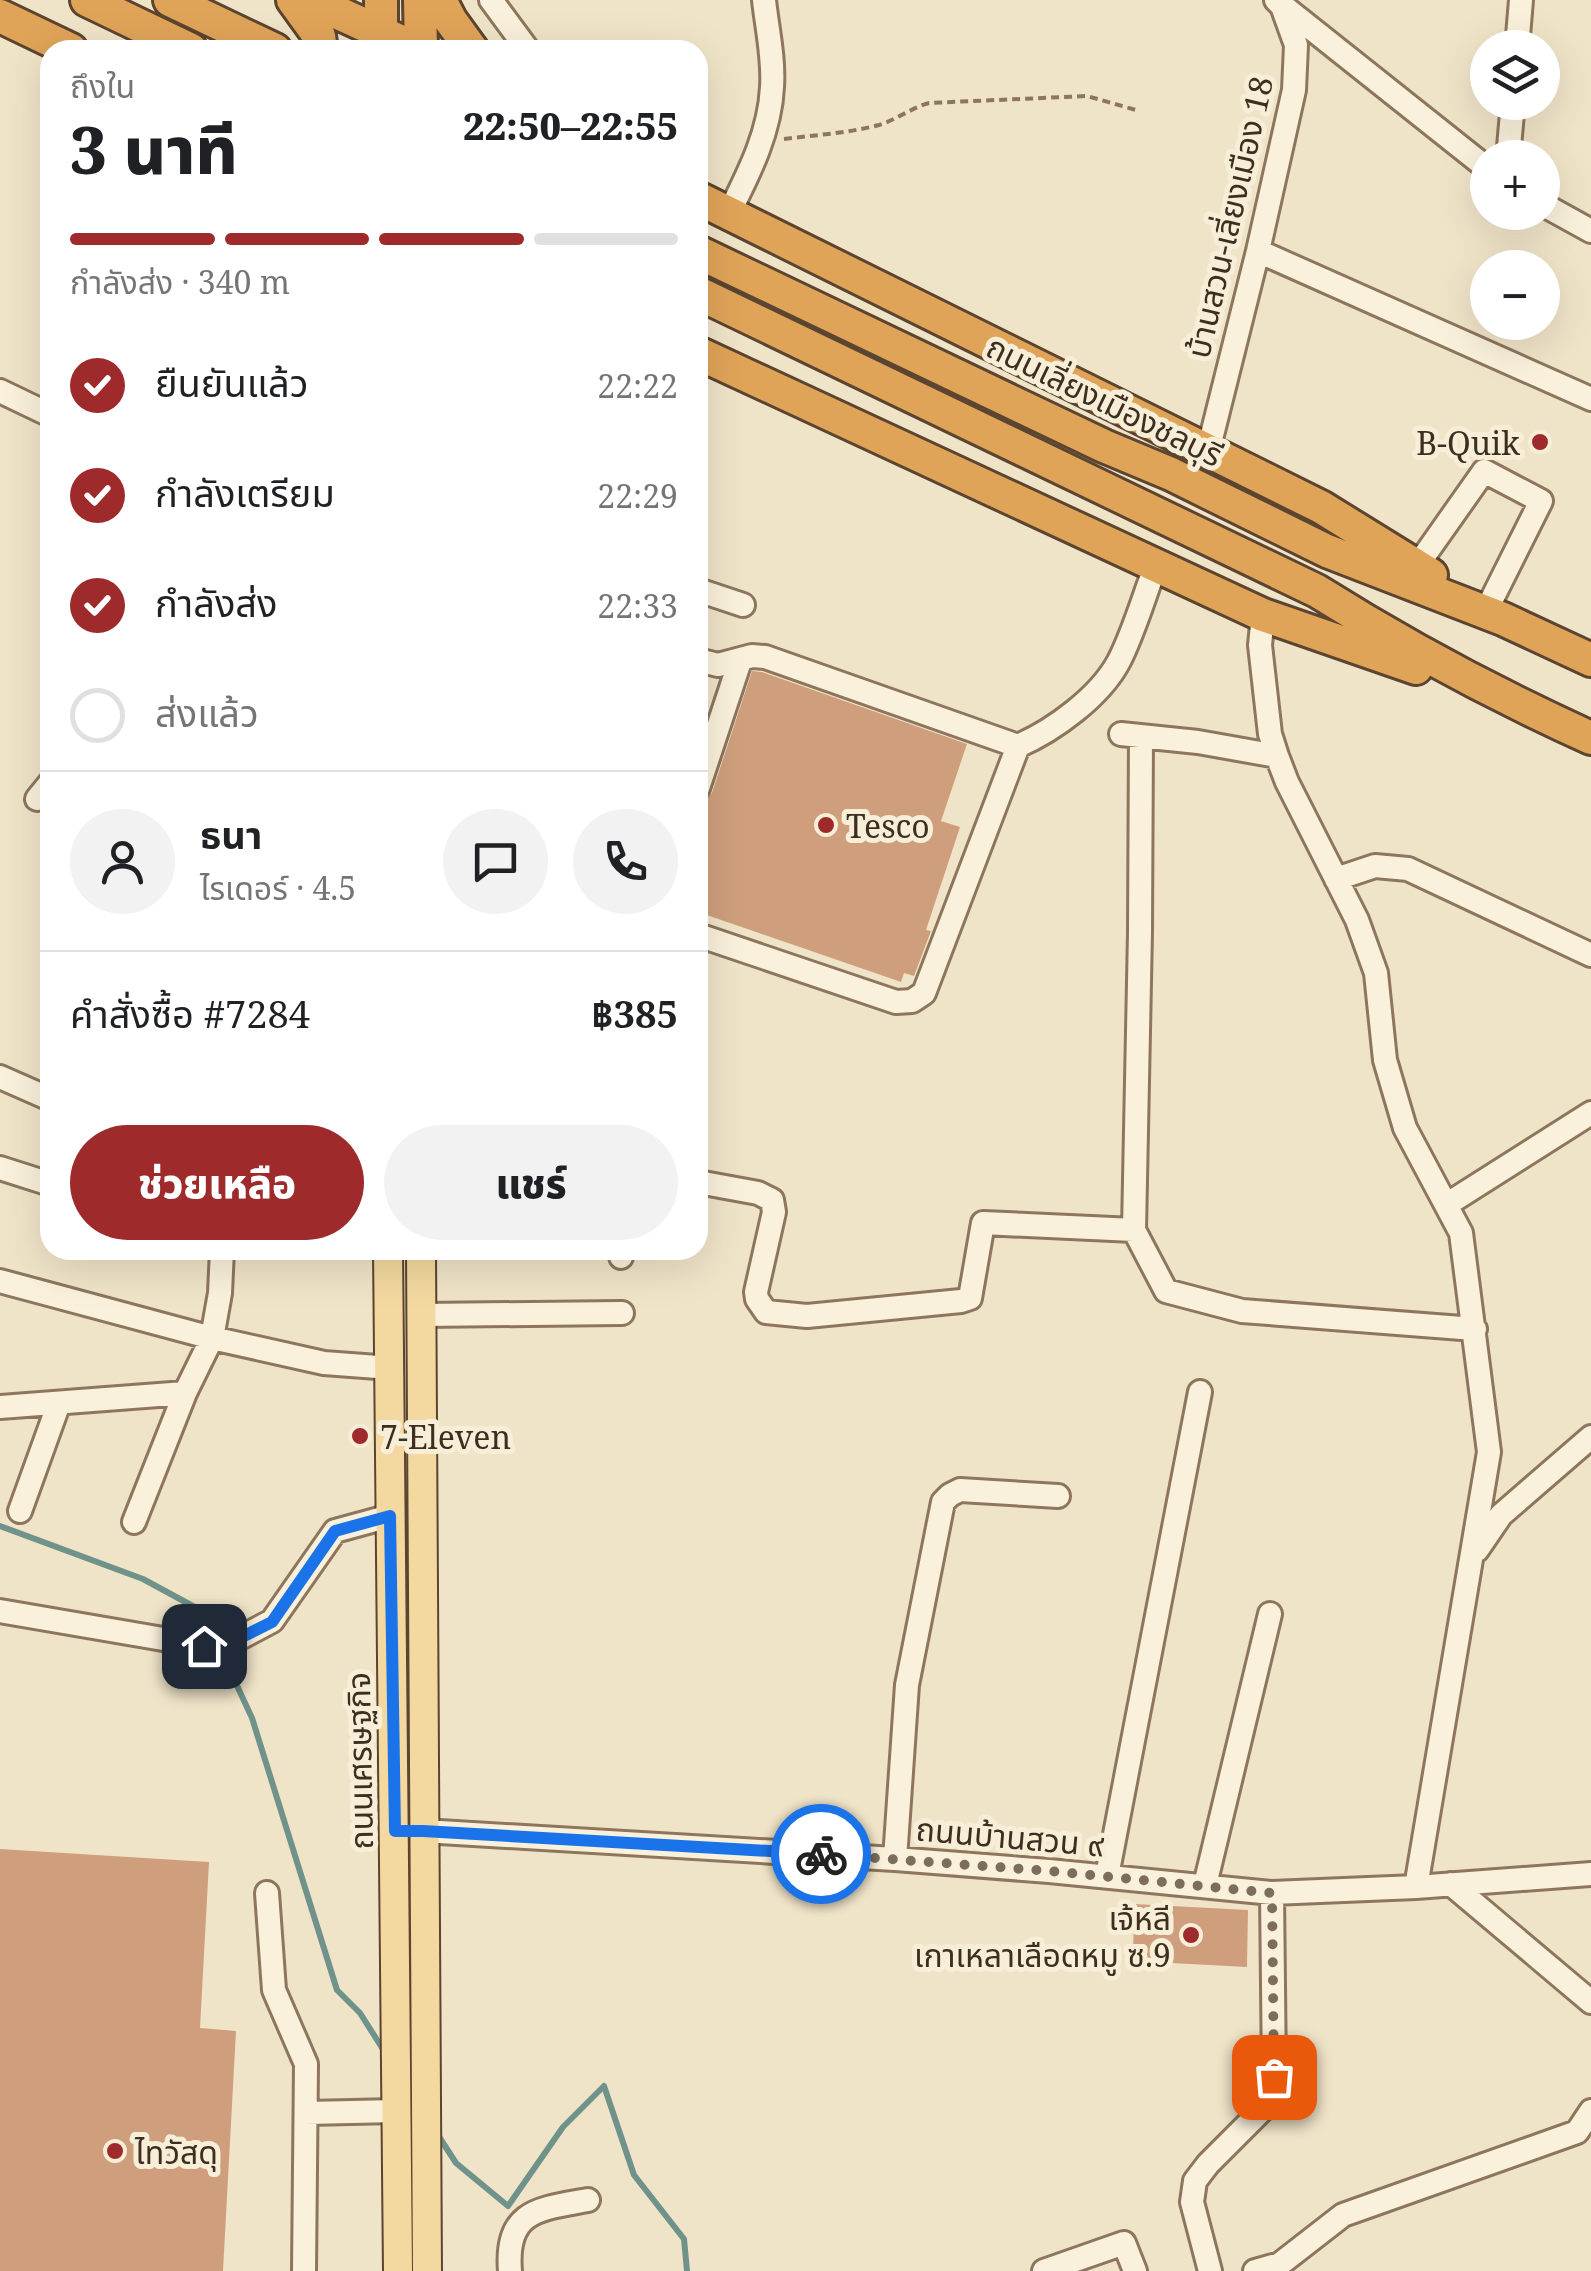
<!DOCTYPE html>
<html lang="th">
<head>
<meta charset="utf-8">
<style>
	:root { --surface:#fff; --page:#f2f2f2; --text:#202124; --muted:#757577; --line:#e0e0e0; --accent:#9e2a2b }
	body { margin:0; font-family:"Noto Serif","Noto Sans Thai",serif; background:var(--page); color:var(--text); height:100vh; display:flex; flex-direction:column; font-size:38px; white-space:nowrap }
	* { box-sizing:border-box; margin:0 }
	p { font-size:32px; color:var(--muted) }
	.icon { flex:none; width:55px; height:55px; fill:none; stroke:currentColor; stroke-width:2; stroke-linecap:round; stroke-linejoin:round }
	.map { position:relative; flex:1; overflow:hidden }
	.side { position:absolute; left:40px; top:40px; width:668px; height:1220px; display:flex; flex-direction:column; background:var(--surface); border-radius:30px; box-shadow:0 10px 40px #0002 }
	.side>* { flex:none }
	.controls { position:absolute; left:1470px; top:30px; display:grid; gap:20px }
	.controls a { display:grid; place-items:center; width:90px; height:90px; border-radius:50%; background:var(--surface); box-shadow:0 10px 40px #0002; font-size:50px }
	.pin { position:absolute; display:grid; place-items:center; width:85px; height:85px; color:#fff; margin:-42px; border-radius:20px; box-shadow:0 5px 15px #0006 }
	.courier { position:absolute; display:grid; place-items:center; width:100px; height:100px; margin:-50px; border:8px solid #1a73e8; border-radius:50%; background:#fff; color:#222; box-shadow:0 2px 12px #0007 }
	.head em { font-style:normal; font-weight:800 }
	.head div { display:flex; flex-direction:column-reverse }
	.head { display:flex; align-items:center; justify-content:space-between; height:170px; padding:0 30px }
	h1 { font-size:65px; font-weight:800; line-height:75px }
	.bar { display:grid; grid-template-columns:repeat(4,1fr); gap:15px 10px; align-content:center; height:120px; padding:0 30px }
	.bar i { height:12px; border-radius:8px; background:var(--line) }
	.bar .on { background:var(--accent) }
	.bar p { grid-column:span 4 }
	.line { display:flex; align-items:center; gap:25px; padding:0 30px; border-top:2px solid var(--line) }
	.line div { flex:1 }
	.round { display:grid; place-items:center; flex:none; width:105px; height:105px; border-radius:52px; background:var(--page) }
	ol { padding:0 30px; list-style:none }
	li { display:flex; align-items:center; gap:30px; height:110px }
	li p { margin-inline-start:auto }
	li .icon { padding:10px; border-radius:50%; background:var(--accent); color:#fff; stroke-width:4 }
	li:last-child { color:var(--muted) }
	li i { width:55px; height:55px; border:5px solid var(--line); border-radius:50% }
	.primary-button { display:flex; gap:20px; margin-top:auto; padding:20px 30px }
	.primary-button a { flex:1; height:115px; border-radius:60px; background:var(--accent); color:#fff; font-size:40px; font-weight:800; line-height:115px; text-align:center }
	.primary-button a+a { background:var(--page); color:var(--text) }
	.map>svg:first-child { display:block }
	.lines { fill:none; stroke-linecap:round; stroke-linejoin:round }
	.stream { stroke:#6f938a; stroke-width:6 }
	.building { fill:#cf9f7d }
	.minor-casing { stroke:#8d765c; stroke-width:28 }
	.major-casing { stroke:#5b4430; stroke-width:32 }
	.highway-casing { stroke:#5b4430; stroke-width:38 }
	.path { stroke:#8d765c; stroke-width:4; stroke-dasharray:8 5; stroke-linecap:butt }
	.minor { stroke:#faf1dc; stroke-width:22 }
	.major { stroke:#f3d9a0; stroke-width:28 }
	.highway { stroke:#e0a458; stroke-width:32 }
	.done { stroke:#7c6e5b; stroke-width:10; stroke-dasharray:0 18 }
	.route { stroke:#1a73e8; stroke-width:12 }
	.poi-dot { fill:#9e2a2b; stroke:#f7eed8; stroke-width:4 }
	.labels { text-anchor:middle; dominant-baseline:central; stroke-width:10; stroke-linejoin:round; paint-order:stroke }
	.street-label { font-size:32px; fill:#3d2e20; stroke:#f7eed8 }
	.poi-label { font-size:32px; fill:#3d2e20; stroke:#f7eed8; text-anchor:start }
</style>
</head>
<body>
<div class="map">
<svg width="1591" height="2271" viewBox="0 0 1591 2271">
	<rect width="100%" height="100%" fill="#f0e4c8"/>
	<g class="lines">
		<path class="stream" d="M0,1526l143,53 59,32 12,26
			M220,1649l32,69 85,272 23,23 26,41
			M436,2132l20,31 52,43 55,-79 41,-41 30,89 50,64 3,32"/>
	</g>
	<path class="building" d="M752,671l10,1 205,72 -26,77 19,6 -34,103 5,1 -17,45 -10,-3 -3,9 -203,-70v-89l7,-22 7,-8z
		M0,1849l209,13 -9,166 36,3 -13,240h-223z
		M1134,1904l114,6 -1,57 -114,-6z"/>
	<g class="lines">
		<defs>
			<path id="minor" d="M491,0l37,50
				M1283,6l205,163
				M1517,48l4,-48
				M1508,158l5,-56
				M1542,204l49,27
				M729,213c20,-40 41,-81 43,-126 2,-29 -5,-59 -8,-87
				M1258,251l333,148
				M0,391l50,24
				M1208,451l50,-200 36,-161 2,-45 -14,-39 -6,-6
				M1417,566l67,-95 57,30 -54,108
				M698,590l45,15
				M1263,615l-3,30 10,89 7,22 10,26 70,138 19,53 9,87 20,68 56,105 28,219 -73,435
				M698,660l20,5 34,-9 13,1 253,89c36,-16 82,-49 101,-85 15,-29 25,-65 37,-96
				M1121,734l77,8 79,14
				M1141,736l-1,196 -6,298 32,61 76,20 233,18
				M698,788l42,-127
				M37,799l13,-16
				M1336,879l39,-13 33,3 183,86
				M698,935l198,67 16,-1 12,-8 94,-247
				M0,1077l50,22
				M0,1168l50,16
				M698,1182l60,11 14,7 2,12 -18,80 1,7 9,13 41,4 154,-15 9,-3 13,-75 151,7
				M1446,1205l145,-92
				M621,1257l2,-7
				M0,1281l212,57 112,25 67,5
				M421,1315l201,-2
				M0,1407l185,-14 27,-55 8,-45 2,-43
				M20,1511l39,-108
				M134,1522l51,-129
				M1477,1550l24,-35 90,-78
				M0,1611l204,35 34,-7 34,-18 63,-90 55,-15
				M423,1831l472,28 154,12 223,22 144,-6 175,-13
				M895,1859l12,-174 36,-183 7,-7 10,-5 98,6
				M1107,1876l93,-484
				M1451,1884l140,118
				M1205,1885l65,-271
				M267,1893l7,97 32,74 -2,207
				M307,2113l89,-2
				M510,2271c-5,-61 29,-62 78,-71
				M1044,2271l80,-28 11,28
				M1210,2271l-18,-69 3,-21 13,-17 58,-58 8,-29 -2,-184
				M1255,2271l25,-7 63,-49 234,-83 14,-21"/>
			<path id="major" d="M388,1250l10,1021
				M421,1250l6,1021"/>
			<path id="highway" d="M87,0l104,50
				M170,0l105,50
				M293,0l26,36 2,14
				M310,0l109,50
				M381,0v50
				M420,0l1,50
				M440,0l11,21 21,29
				M0,16l71,34
				M698,198l623,309 110,68
				M698,252l406,194 67,28 156,77 176,68 88,41
				M698,293l619,298c89,56 179,104 274,147
				M698,353l565,262 153,53"/>
		</defs>
		<use href="#minor" class="minor-casing"/>
		<use href="#major" class="major-casing"/>
		<use href="#highway" class="highway-casing"/>
		<path class="path" d="M784,139c32,-4 64,-6 95,-14 17,-5 32,-17 50,-22l158,-7 49,14"/>
		<use href="#minor" class="minor"/>
		<use href="#major" class="major"/>
		<use href="#highway" class="highway"/>
	</g>
	<g class="lines">
		<path class="done" d="M821,1854l229,17 222,22 2,184"/>
		<path class="route" d="M204,1646l34,-7 34,-17 63,-91 55,-15 5,315h28l398,23"/>
	</g>
	<g class="poi-dot">
		<circle cx="1540" cy="442" r="10"/>
		<circle cx="826" cy="825" r="10"/>
		<circle cx="360" cy="1436" r="10"/>
		<circle cx="1191" cy="1935" r="10"/>
		<circle cx="115" cy="2151" r="10"/>
	</g>
	<g class="labels">
		<g class="street-label">
			<text transform="translate(1229 217) rotate(-77)">บ้านสวน-เลี่ยงเมือง 18</text>
			<text transform="translate(1105 400) rotate(26)">ถนนเลี่ยงเมืองชลบุรี</text>
			<text transform="translate(359 1761) rotate(-91)">ถนนเศรษฐกิจ</text>
			<text transform="translate(1010 1836) rotate(5)">ถนนบ้านสวน ๙</text>
		</g>
		<g class="poi-label">
			<text x="1520" y="442" text-anchor="end">B-Quik</text>
			<text x="846" y="825">Tesco</text>
			<text x="380" y="1436">7-Eleven</text>
			<text x="1171" y="1917" text-anchor="end">เจ้หลี<tspan x="1171" dy="37">เกาเหลาเลือดหมู ซ.9</tspan></text>
			<text x="135" y="2151">ไทวัสดุ</text>
		</g>
	</g>
</svg>
<div class="controls">
<a><svg class="icon" aria-label="layers" viewBox="0 0 24 24"><path d="M12 4l9 5-9 5-9-5zM3 14l9 5 9-5"/></svg></a>
<a>+</a>
<a>−</a>
</div>
<div class="pin" style="left:1274px;top:2077px;background:#ea580c"><svg class="icon" aria-label="bag" viewBox="0 0 24 24"><path d="M5 8h14l-1 12H6zM9 8a3 3 0 0 1 6 0"/></svg></div>
<div class="pin" style="left:204px;top:1646px;background:#1f2937"><svg class="icon" aria-label="home" viewBox="0 0 24 24"><path d="M3 11l9-7 9 7M6 9v11h12V9"/></svg></div>
<div class="courier" style="left:821px;top:1854px"><svg class="icon" aria-label="bike" viewBox="0 0 24 24"><circle cx="6" cy="16" r="4"/><circle cx="18" cy="16" r="4"/><path d="M6 16l4-8h5l3 8M10 8l3 8H6M13 5h3"/></svg></div>
<section class="side">
<div class="head"><div><h1>3 นาที</h1><p>ถึงใน</p></div><em>22:50–22:55</em></div>
<div class="bar"><i class="on"></i><i class="on"></i><i class="on"></i><i></i><p>กำลังส่ง · 340 m</p></div>
<ol>
<li><svg class="icon" aria-label="check" viewBox="0 0 24 24"><path d="M5 12l5 5 9-10"/></svg>ยืนยันแล้ว<p>22:22</p></li>
<li><svg class="icon" aria-label="check" viewBox="0 0 24 24"><path d="M5 12l5 5 9-10"/></svg>กำลังเตรียม<p>22:29</p></li>
<li><svg class="icon" aria-label="check" viewBox="0 0 24 24"><path d="M5 12l5 5 9-10"/></svg>กำลังส่ง<p>22:33</p></li>
<li><i></i>ส่งแล้ว</li>
</ol>
<div class="line" style="height:180px"><a class="round"><svg class="icon" aria-label="person" viewBox="0 0 24 24"><circle cx="12" cy="8" r="4"/><path d="M4 21q1-7 8-7t8 7"/></svg></a><div><b>ธนา</b><p>ไรเดอร์ · 4.5</p></div><a class="round"><svg class="icon" aria-label="chat" viewBox="0 0 24 24"><path d="M4 5h16v11H9l-5 4z"/></svg></a><a class="round"><svg class="icon" aria-label="phone" viewBox="0 0 24 24"><path d="M5 4h4l2 5-3 2q2 4 5 5l2-3 5 2v4C11 20 4 13 5 4z"/></svg></a></div>
<div class="line" style="height:130px"><div>คำสั่งซื้อ #7284</div><b>฿385</b></div>
<div class="primary-button"><a>ช่วยเหลือ</a><a>แชร์</a></div>
</section>
</div>
</body>
</html>
